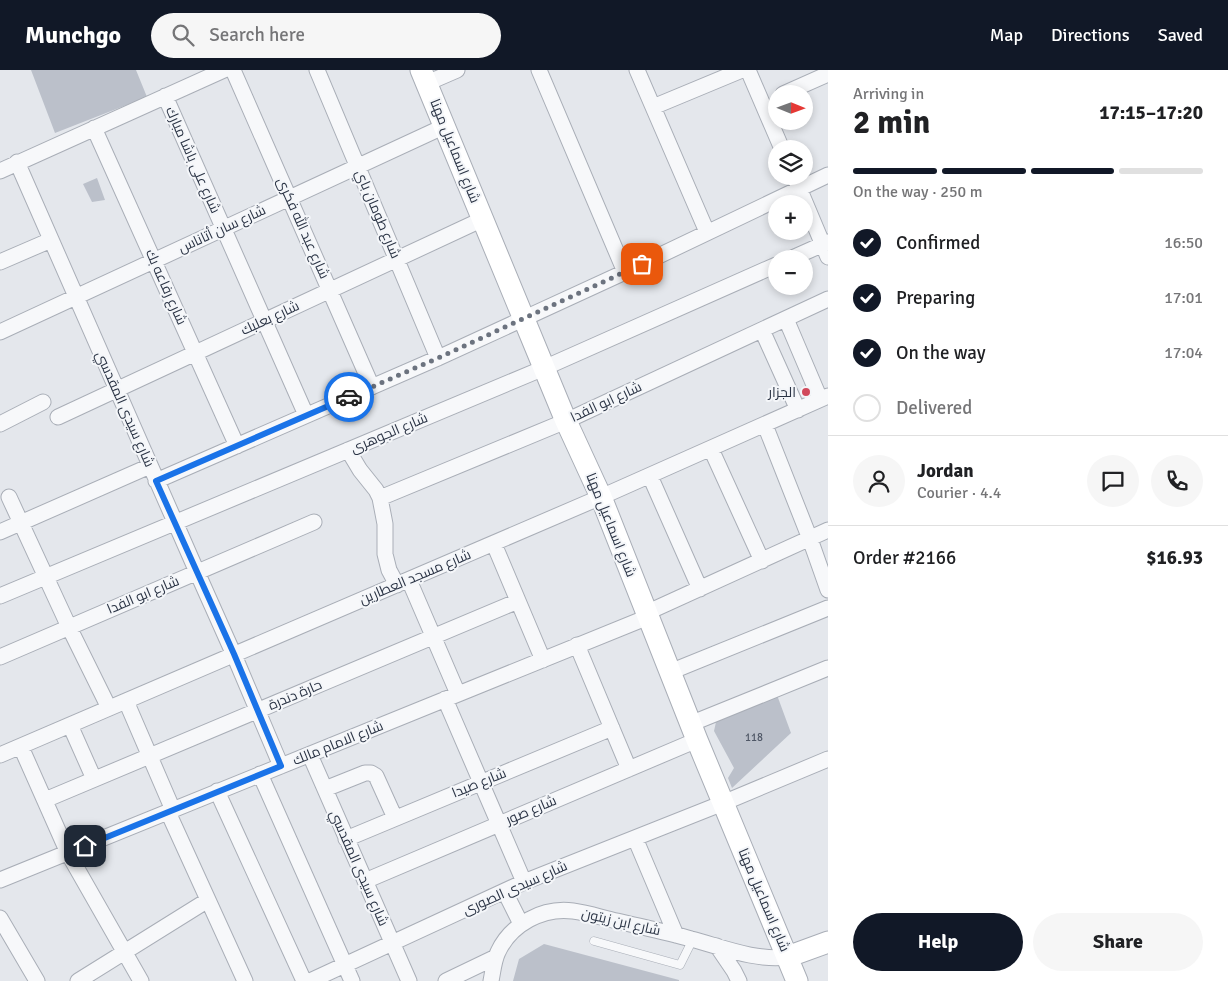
<!DOCTYPE html>
<html lang="en">
<head>
<meta charset="utf-8">
<style>
	:root { --surface:#fff; --page:#f6f6f6; --text:#202124; --muted:#757577; --line:#e0e0e0; --accent:#111827 }
	body { margin:0; font-family:Signika,Cairo,sans-serif; background:var(--page); color:var(--text); height:100vh; display:flex; flex-direction:column; font-size:19px; white-space:nowrap }
	* { box-sizing:border-box; margin:0 }
	p { font-size:16px; color:var(--muted) }
	.icon { flex:none; width:28px; height:28px; fill:none; stroke:currentColor; stroke-width:2; stroke-linecap:round; stroke-linejoin:round }
	.map { position:relative; flex:1; overflow:hidden }
	.panel { display:flex; flex-direction:column; background:var(--surface); width:400px }
	.panel>* { flex:none }
	.needle { width:32px; rotate:91deg }
	.controls { position:absolute; left:768px; top:15px; display:grid; gap:10px }
	.controls a { display:grid; place-items:center; width:45px; height:45px; border-radius:50%; background:var(--surface); box-shadow:0 2px 8px #0003; font-size:25px }
	.pin { position:absolute; display:grid; place-items:center; width:42px; height:42px; color:#fff; margin:-21px; border-radius:10px; box-shadow:0 2px 8px #0006 }
	.courier { position:absolute; display:grid; place-items:center; width:50px; height:50px; margin:-25px; border:4px solid #1a73e8; border-radius:50%; background:#fff; color:#222; box-shadow:0 1px 6px #0007 }
	.head em { font-style:normal; font-weight:700 }
	.head div { display:flex; flex-direction:column-reverse }
	.head { display:flex; align-items:center; justify-content:space-between; height:85px; padding:0 25px }
	h1 { font-size:32px; font-weight:700; line-height:38px }
	.bar { display:grid; grid-template-columns:repeat(4,1fr); gap:8px 5px; align-content:center; height:60px; padding:0 25px }
	.bar i { height:6px; border-radius:4px; background:var(--line) }
	.bar .selected { background:var(--accent) }
	.bar p { grid-column:span 4 }
	.line { display:flex; align-items:center; gap:12px; padding:0 25px; border-top:1px solid var(--line) }
	.line div { flex:1 }
	.round { display:grid; place-items:center; flex:none; width:52px; height:52px; border-radius:26px; background:var(--page) }
	ol { padding:0 25px; list-style:none }
	li { display:flex; align-items:center; gap:15px; height:55px }
	li p { margin-inline-start:auto }
	li .icon { padding:5px; border-radius:50%; background:var(--accent); color:#fff; stroke-width:4 }
	li:last-child { color:var(--muted) }
	li i { width:28px; height:28px; border:2px solid var(--line); border-radius:50% }
	.cta { display:flex; gap:10px; margin-top:auto; padding:10px 25px }
	.cta a { flex:1; height:58px; border-radius:30px; background:var(--accent); color:#fff; font-size:20px; font-weight:700; line-height:58px; text-align:center }
	.cta a+a { background:var(--page); color:var(--text) }
	header { display:flex; align-items:center; gap:30px; box-sizing:border-box; height:70px; padding:0 25px; background:var(--accent); color:#fff }
	header strong { font-size:24px }
	nav { display:flex; gap:28px; margin-inline-start:auto; font-size:18px }
	.search { width:350px; height:45px; background:var(--page); display:flex; align-items:center; gap:12px; box-sizing:border-box; padding:0 18px; border-radius:28px; color:var(--muted); font-size:19px }
	main { display:flex; flex:1; min-height:0 }
	.map>svg:first-child { display:block }
	.building { fill:#bbc0ca }
	.lines { fill:none; stroke-linecap:round; stroke-linejoin:round }
	.lane-casing { stroke:#a9aeb7; stroke-width:9 }
	.street-casing { stroke:#a9aeb7; stroke-width:17 }
	.secondary-casing { stroke:#a9aeb7; stroke-width:23 }
	.lane { stroke:#f7f8fa; stroke-width:8 }
	.street { stroke:#f7f8fa; stroke-width:15 }
	.secondary { stroke:#fff; stroke-width:21 }
	.done { stroke:#6c737f; stroke-width:5; stroke-dasharray:0 9 }
	.route { stroke:#1a73e8; stroke-width:6 }
	.poi-dot { fill:#d1495b; stroke:#f4f6f9; stroke-width:2 }
	.labels { text-anchor:middle; dominant-baseline:central; stroke-width:4; stroke-linejoin:round; paint-order:stroke }
	.number-label { font-size:11px; fill:#4f5766 }
	.street-label { font-size:14px; fill:#2b3445; stroke:#f4f6f9 }
	.poi-label { font-size:14px; fill:#2b3445; stroke:#f4f6f9; text-anchor:end }
</style>
</head>
<body>
<header>
<strong>Munchgo</strong>
<div class="search"><svg class="icon" aria-label="search" viewBox="0 0 24 24"><circle cx="10" cy="10" r="6"/><path d="M15 15l6 6"/></svg>Search here</div>
<nav><a>Map</a><a>Directions</a><a>Saved</a></nav>
</header>
<main>
<div class="map">
<svg width="828" height="911" viewBox="0 0 828 911">
	<rect width="100%" height="100%" fill="#e4e7ec"/>
	<path class="building" d="M31,0h105l11,27 -92,36z
		M97,108l8,22 -13,2 -9,-18z
		M777,625l14,38 -59,55 -4,-10 6,-10 -20,-37 2,-9z
		M544,874l135,36v1h-166l6,-22z"/>
	<g class="lines">
		<defs>
			<path id="lane" d="M594,871l86,24 13,-26"/>
			<path id="street" d="M233,0l139,317
				M317,0l121,288
				M539,0l86,202
				M637,0l70,162
				M748,0l34,79
				M427,13l30,-13
				M783,24l45,-20
				M165,26l141,319
				M653,37l89,-37
				M94,58l143,318
				M17,92l180,410 37,83 47,111
				M0,101l224,-101
				M794,106l34,81
				M790,189l38,-17
				M0,192l51,-22
				M786,249l34,80
				M762,260l36,80
				M0,262l445,-206
				M58,347l425,-198
				M0,354l43,-22
				M765,355l45,114 18,51
				M711,379l51,112
				M348,380l12,20 16,20 4,8 5,26v30l4,16 8,15
				M650,406l50,113
				M156,411l282,-123 187,-86 203,-97
				M9,427l60,130 40,81
				M380,428l186,-77 262,-122
				M0,462l150,-66
				M494,474l49,116
				M409,510l49,114
				M0,526l544,-228 232,-103
				M646,543l182,-83
				M577,575l52,124
				M0,587l314,-135
				M670,602l158,-64
				M445,629l79,183
				M126,631l47,109
				M690,654l138,-56
				M70,655l24,54
				M21,677l47,106 73,128
				M0,685l601,-258 227,-101
				M310,685l99,226
				M260,704l92,207
				M325,719l40,-16h6l5,3 19,42
				M217,721l87,190
				M45,730l473,-199
				M168,742l77,169
				M635,768l41,97
				M346,769l266,-111
				M0,810l648,-263
				M365,811l332,-141
				M505,822l16,32
				M0,848l37,63
				M717,876l17,25 5,10
				M78,911l130,-81
				M310,911l214,-99 199,-79 105,-44
				M446,911l50,-24
				M491,911c2,-10 3,-21 7,-29 13,-28 45,-45 75,-41 15,2 30,7 44,10 25,6 50,11 74,18 31,8 64,22 96,18"/>
			<path id="secondary" d="M421,0l145,351 35,76 96,243 100,241
				M787,887l41,-15"/>
		</defs>
		<use href="#lane" class="lane-casing"/>
		<use href="#street" class="street-casing"/>
		<use href="#secondary" class="secondary-casing"/>
		<use href="#lane" class="lane"/>
		<use href="#street" class="street"/>
		<use href="#secondary" class="secondary"/>
	</g>
	<g class="lines">
		<path class="done" d="M349,327l89,-39 204,-94"/>
		<path class="route" d="M85,776l196,-80 -47,-112 -78,-173 193,-84"/>
	</g>
	<circle class="poi-dot" cx="806" cy="322" r="5"/>
	<g class="labels">
		<g class="number-label">
			<text x="754" y="667">118</text>
		</g>
		<g class="street-label">
			<text transform="translate(455 81) rotate(68)">شارع اسماعيل مهنا</text>
			<text transform="translate(193 90) rotate(66)">شارع على باشا مبارك</text>
			<text transform="translate(378 144) rotate(67)">شارع طومان باي</text>
			<text transform="translate(303 158) rotate(66)">شارع عبد الله فكرى</text>
			<text transform="translate(222 159) rotate(-25)">شارع سان أتاناس</text>
			<text transform="translate(166 217) rotate(66)">شارع رفاعه بك</text>
			<text transform="translate(270 248) rotate(-25)">شارع بعلبك</text>
			<text transform="translate(606 332) rotate(-25)">شارع ابو الفدا</text>
			<text transform="translate(125 339) rotate(66)">شارع سيدى المقدسي</text>
			<text transform="translate(389 363) rotate(-23)">شارع الجوهرى</text>
			<text transform="translate(611 455) rotate(68)">شارع اسماعيل مهنا</text>
			<text transform="translate(415 507) rotate(-23)">شارع مسجد العطارين</text>
			<text transform="translate(143 525) rotate(-23)">شارع ابو الفدا</text>
			<text transform="translate(295 625) rotate(-23)">حارة دندرة</text>
			<text transform="translate(338 673) rotate(-22)">شارع الامام مالك</text>
			<text transform="translate(479 713) rotate(-22)">شارع صيدا</text>
			<text transform="translate(531 740) rotate(-23)">شارع صور</text>
			<text transform="translate(359 798) rotate(66)">شارع سيدى المقدسي</text>
			<text transform="translate(515 818) rotate(-24)">شارع سيدى الصورى</text>
			<text transform="translate(764 830) rotate(67)">شارع اسماعيل مهنا</text>
			<text transform="translate(621 852) rotate(13)">شارع ابن زيتون</text>
		</g>
		<g class="poi-label">
			<text x="796" y="322">الجزار</text>
		</g>
	</g>
</svg>
<div class="controls">
<a><svg class="needle" viewBox="-14 -14 28 28"><path d="M0-13l5 13h-10z" fill="#e53935"/><path d="M0 13l5-13h-10z" fill="#757577"/></svg></a>
<a><svg class="icon" aria-label="layers" viewBox="0 0 24 24"><path d="M12 4l9 5-9 5-9-5zM3 14l9 5 9-5"/></svg></a>
<a>+</a>
<a>−</a>
</div>
<div class="pin" style="left:642px;top:194px;background:#ea580c"><svg class="icon" aria-label="bag" viewBox="0 0 24 24"><path d="M5 8h14l-1 12H6zM9 8a3 3 0 0 1 6 0"/></svg></div>
<div class="pin" style="left:85px;top:776px;background:#1f2937"><svg class="icon" aria-label="home" viewBox="0 0 24 24"><path d="M3 11l9-7 9 7M6 9v11h12V9"/></svg></div>
<div class="courier" style="left:349px;top:327px"><svg class="icon" aria-label="car" viewBox="0 0 24 24"><path d="M5 17H2v-5l4-1 3-4h7l3 4 3 1v5h-3M9 17h6M6 11h13"/><circle cx="7" cy="17" r="2"/><circle cx="17" cy="17" r="2"/></svg></div>
</div>
<section class="panel">
<div class="head"><div><h1>2 min</h1><p>Arriving in</p></div><em>17:15–17:20</em></div>
<div class="bar"><i class="selected"></i><i class="selected"></i><i class="selected"></i><i></i><p>On the way · 250 m</p></div>
<ol>
<li><svg class="icon" aria-label="check" viewBox="0 0 24 24"><path d="M5 12l5 5 9-10"/></svg>Confirmed<p>16:50</p></li>
<li><svg class="icon" aria-label="check" viewBox="0 0 24 24"><path d="M5 12l5 5 9-10"/></svg>Preparing<p>17:01</p></li>
<li><svg class="icon" aria-label="check" viewBox="0 0 24 24"><path d="M5 12l5 5 9-10"/></svg>On the way<p>17:04</p></li>
<li><i></i>Delivered</li>
</ol>
<div class="line" style="height:90px"><a class="round"><svg class="icon" aria-label="person" viewBox="0 0 24 24"><circle cx="12" cy="8" r="4"/><path d="M4 21q1-7 8-7t8 7"/></svg></a><div><b>Jordan</b><p>Courier · 4.4</p></div><a class="round"><svg class="icon" aria-label="chat" viewBox="0 0 24 24"><path d="M4 5h16v11H9l-5 4z"/></svg></a><a class="round"><svg class="icon" aria-label="phone" viewBox="0 0 24 24"><path d="M5 4h4l2 5-3 2q2 4 5 5l2-3 5 2v4C11 20 4 13 5 4z"/></svg></a></div>
<div class="line" style="height:65px"><div>Order #2166</div><b>$16.93</b></div>
<div class="cta"><a>Help</a><a>Share</a></div>
</section>
</main>
</body>
</html>
